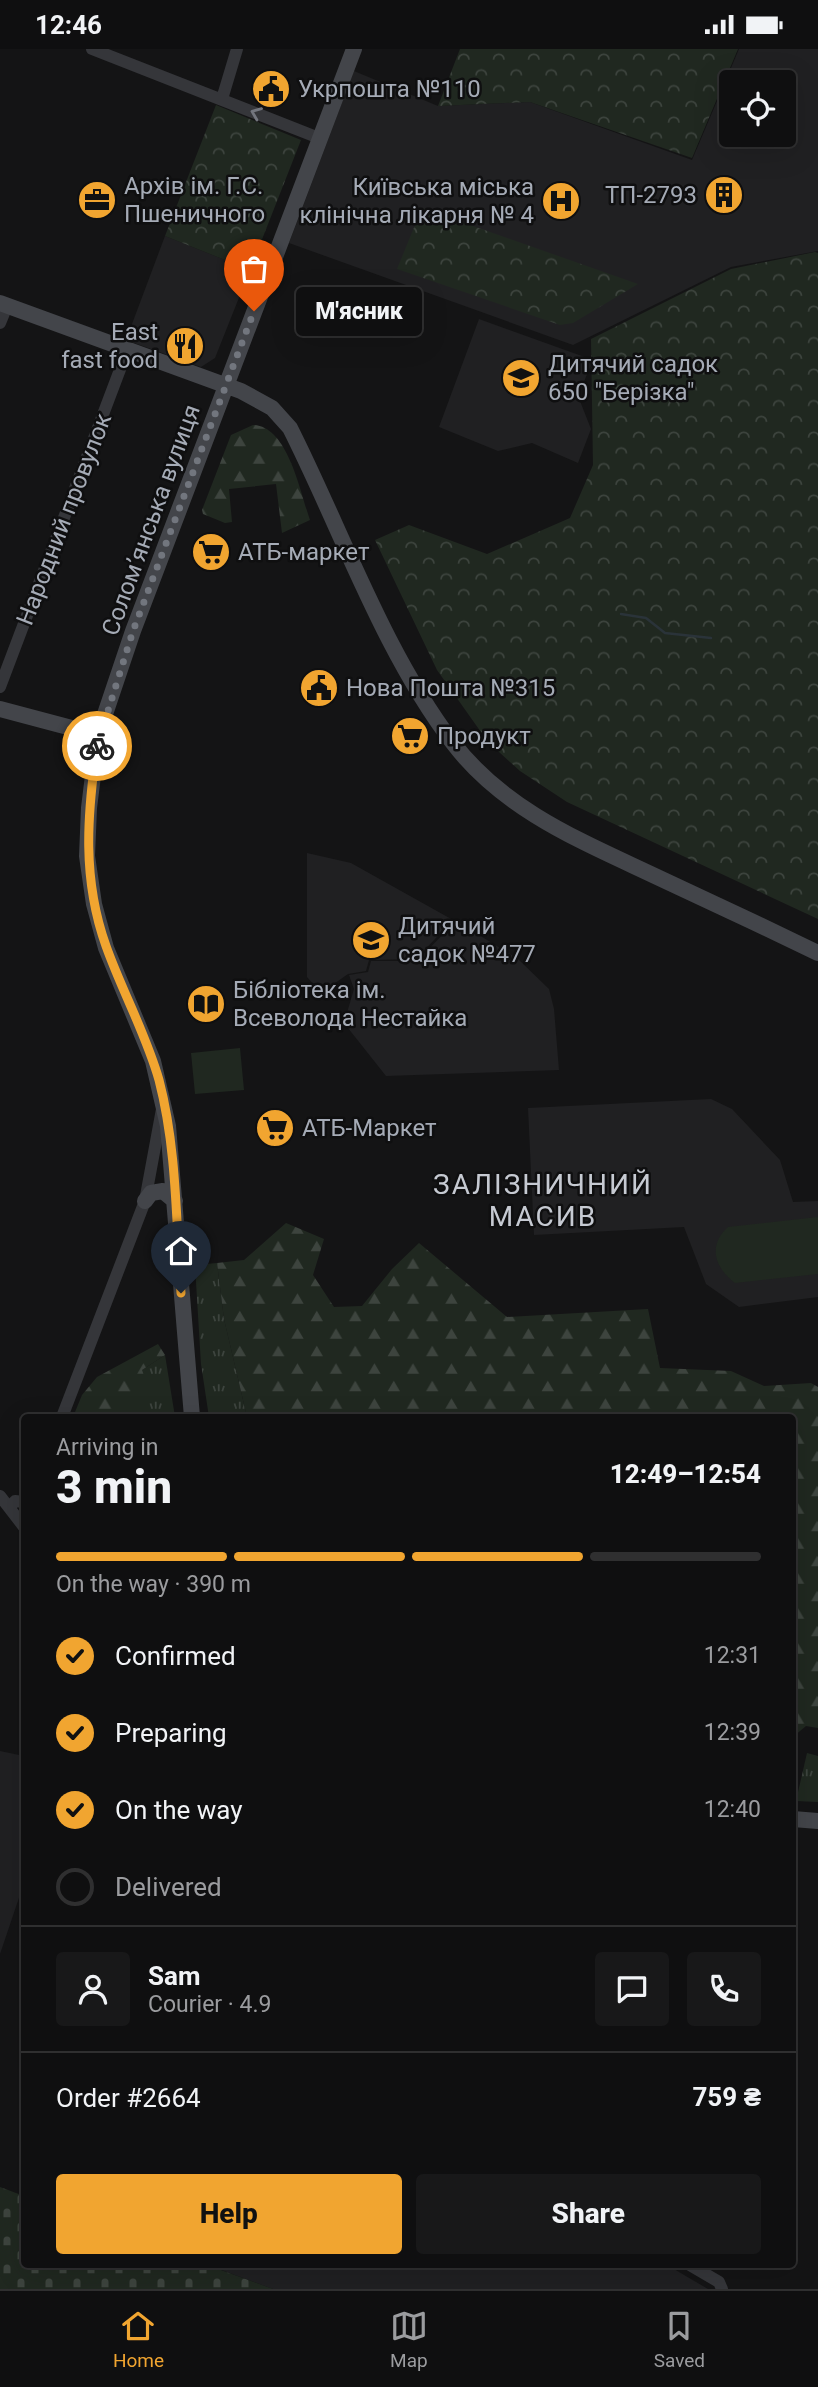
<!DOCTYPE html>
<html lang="en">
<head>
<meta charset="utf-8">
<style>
	:root { --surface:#0f0f10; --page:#181819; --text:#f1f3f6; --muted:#9b9c9f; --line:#2f2f30; --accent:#f1a530 }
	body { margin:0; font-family:Roboto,sans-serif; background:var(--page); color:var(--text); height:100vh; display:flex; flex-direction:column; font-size:26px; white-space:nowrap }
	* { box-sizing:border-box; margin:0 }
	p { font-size:23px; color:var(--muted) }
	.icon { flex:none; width:38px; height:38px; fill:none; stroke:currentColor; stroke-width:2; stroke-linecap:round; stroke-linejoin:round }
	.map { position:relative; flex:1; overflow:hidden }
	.drawer { position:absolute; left:21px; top:1365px; width:775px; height:854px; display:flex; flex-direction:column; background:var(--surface); border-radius:7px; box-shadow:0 7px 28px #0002,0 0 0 2px var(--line) }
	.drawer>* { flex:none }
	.controls { position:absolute; left:719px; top:21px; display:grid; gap:14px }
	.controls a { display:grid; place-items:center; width:77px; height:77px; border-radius:7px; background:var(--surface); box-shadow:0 7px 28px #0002,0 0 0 2px var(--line); font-size:35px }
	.pin { position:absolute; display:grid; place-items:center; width:60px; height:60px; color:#fff; margin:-72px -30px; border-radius:50% 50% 50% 0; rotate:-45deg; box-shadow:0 0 7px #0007 }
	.pin .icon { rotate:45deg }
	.courier { position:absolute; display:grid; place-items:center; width:70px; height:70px; margin:-35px; border:5px solid #f1a530; border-radius:50%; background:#fff; color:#222; box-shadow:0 2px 9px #0007 }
	.bubble { position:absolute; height:49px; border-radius:7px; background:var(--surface); box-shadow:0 7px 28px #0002,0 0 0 2px var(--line); font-size:23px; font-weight:800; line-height:49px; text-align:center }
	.headline em { font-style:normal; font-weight:800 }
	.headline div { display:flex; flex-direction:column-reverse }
	.headline { display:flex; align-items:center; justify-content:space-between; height:119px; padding:0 35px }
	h1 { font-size:46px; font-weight:800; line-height:52px }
	.bar { display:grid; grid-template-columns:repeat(4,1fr); gap:10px 7px; align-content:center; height:84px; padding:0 35px }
	.bar i { height:9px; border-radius:5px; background:var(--line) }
	.bar .current { background:var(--accent) }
	.bar p { grid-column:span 4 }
	.line { display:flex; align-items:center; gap:18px; padding:0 35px; border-top:2px solid var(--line) }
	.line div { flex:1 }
	.round { display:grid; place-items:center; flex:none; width:74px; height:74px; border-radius:7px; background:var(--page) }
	ol { padding:0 35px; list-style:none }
	li { display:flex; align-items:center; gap:21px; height:77px }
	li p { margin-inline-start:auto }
	li .icon { padding:7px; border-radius:50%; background:var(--accent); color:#111; stroke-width:4 }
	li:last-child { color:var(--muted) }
	li i { width:38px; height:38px; border:4px solid var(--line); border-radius:50% }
	.action { display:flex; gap:14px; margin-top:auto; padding:14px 35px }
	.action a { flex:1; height:80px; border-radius:7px; background:var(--accent); color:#111; font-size:28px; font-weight:800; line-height:80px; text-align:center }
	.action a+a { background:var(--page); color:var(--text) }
	.status { display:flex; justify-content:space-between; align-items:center; height:49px; padding:0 35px; background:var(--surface); direction:ltr }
	.status svg { height:19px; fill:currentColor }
	.menu { display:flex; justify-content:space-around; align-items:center; height:98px; border-top:2px solid var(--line); background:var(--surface); font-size:19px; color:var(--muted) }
	.menu a { display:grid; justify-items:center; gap:4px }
	.menu .current { color:var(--accent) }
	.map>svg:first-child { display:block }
	.built { fill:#202022; fill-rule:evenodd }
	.grass { fill:url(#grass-tufts) }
	.forest { fill:url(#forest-firs) }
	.cemetery { fill:url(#cemetery-stones) }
	.park { fill:url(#park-crowns) }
	.pitch { fill:#202820 }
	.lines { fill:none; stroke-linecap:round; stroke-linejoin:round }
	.stream { stroke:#2a3339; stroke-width:2.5 }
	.street { stroke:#35363a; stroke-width:12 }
	.secondary { stroke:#43454a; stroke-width:16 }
	.oneway { stroke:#73767e }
	.done { stroke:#72767e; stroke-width:7; stroke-dasharray:0 12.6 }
	.route { stroke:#f1a530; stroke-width:9 }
	.labels { text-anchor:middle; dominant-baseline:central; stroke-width:5; stroke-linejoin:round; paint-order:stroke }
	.poi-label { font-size:24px; fill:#a5abb6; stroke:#0f0f10; text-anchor:start }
	.street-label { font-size:24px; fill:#a5abb6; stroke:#0f0f10 }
	.quarter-label { font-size:28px; letter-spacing:2px; fill:#c6cad2; stroke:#0f0f10 }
</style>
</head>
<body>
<div class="status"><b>12:46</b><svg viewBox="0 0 49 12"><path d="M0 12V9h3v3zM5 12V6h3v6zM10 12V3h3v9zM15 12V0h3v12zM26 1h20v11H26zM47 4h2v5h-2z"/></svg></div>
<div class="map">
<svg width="818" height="2240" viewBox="0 0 818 2240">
	<defs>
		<pattern id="grass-tufts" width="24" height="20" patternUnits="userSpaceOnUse" patternTransform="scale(1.75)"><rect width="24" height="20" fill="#202820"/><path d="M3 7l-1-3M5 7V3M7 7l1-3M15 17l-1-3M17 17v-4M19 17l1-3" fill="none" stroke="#3d443e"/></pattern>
		<pattern id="forest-firs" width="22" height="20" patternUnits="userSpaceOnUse" patternTransform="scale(1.75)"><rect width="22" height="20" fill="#202820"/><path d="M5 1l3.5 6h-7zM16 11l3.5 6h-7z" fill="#3d443e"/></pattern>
		<pattern id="cemetery-stones" width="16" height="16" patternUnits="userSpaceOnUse" patternTransform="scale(1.75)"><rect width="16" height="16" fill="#202820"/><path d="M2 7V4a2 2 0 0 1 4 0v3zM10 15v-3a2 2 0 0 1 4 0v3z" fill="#3d443e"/></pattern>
		<pattern id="park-crowns" width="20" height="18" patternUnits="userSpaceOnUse" patternTransform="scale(1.75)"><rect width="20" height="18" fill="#202820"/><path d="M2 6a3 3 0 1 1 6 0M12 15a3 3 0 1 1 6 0" fill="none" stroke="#3d443e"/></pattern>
	</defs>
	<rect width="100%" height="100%" fill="#141415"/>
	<path class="built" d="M739,0h79v202l-87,16 -158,78 -284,-102 65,-172 84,35 92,-4 162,58zM732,33h52v53h-52z
		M165,187l85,34 -35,88 -14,9 -75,-27z
		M479,270l114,41 -15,36 13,33 -13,34 -46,-20 -34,8 -59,-24z
		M307,804l44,10 102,57 -37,39 -47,1 -3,11 -18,3 -27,19 -14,-16z
		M456,872l62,38 31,30 5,20 5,61 -173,6 -42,-53 10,-34 -5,-14 19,-3 3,-11h46z
		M711,1050l21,10 48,51 13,42 25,-1v96l-79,10 -33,-23 -22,-57 -150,8 -6,-127z
		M0,1702l24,5v127l-24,71z
		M208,2216h459l41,24h-435z"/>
	<path class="grass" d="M217,1214l7,56 23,98h-38l-8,-53 -6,-99z
		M165,1306l10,62h-45l12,-47z
		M807,1704l11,3v46l-22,-1z"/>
	<path class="forest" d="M253,376c35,1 47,67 57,95l-28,13 -6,-49 -47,5 3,33 -7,1 -22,-9 -1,-4 29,-75z
		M286,1174l38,16 -11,36 21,32 28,-1 30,-37 27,-26 88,74 141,-8 12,59 71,3 33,15 47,-3 7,4v341l-12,-2 -12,10 -1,12v-331h-546l-23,-98 -7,-56 27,-3z
		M158,1295l7,11 -23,15 6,17 -19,30h-56l9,-22 15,-18z"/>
	<path class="cemetery" d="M0,2138l24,9v69h183l66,24h-273z"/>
	<path class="park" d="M460,0h278l-46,109 -162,-56 -92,4z
		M216,56l85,35 -51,130 -85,-34z
		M422,159l216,76 -65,39 -13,2 -163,-56z
		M815,203l3,1v666l-251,-117 -47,-31 -32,-29 -51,-72 -62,-130 34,-15 78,29 83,-36 23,-53 -2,-126 140,-70z"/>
	<path class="pitch" d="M240,999l4,42 -49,4 -4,-41z
		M818,1168v57l-83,9c-21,-16 -27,-38 -7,-56z"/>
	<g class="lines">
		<path class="stream" d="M621,565l25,4 19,15 46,5"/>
		<path class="street" d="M92,0l227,89
			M222,50l15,-50
			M0,274l7,-17
			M0,638l127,-336
			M62,1368l83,-216 17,-92
			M0,1447l24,31
			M10,1458l5,-6 9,1
			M690,2216l29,17 3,7"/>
		<path class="secondary" d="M0,254l241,88 31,17 18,20c52,103 93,223 163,315 51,67 128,98 202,133 54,25 109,51 163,77
			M0,660l98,26
			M145,1152l6,-8 12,-2 12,10
			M192,1368l-24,-291 -15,-65 -47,-113 -12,-44 -7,-48 2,-48 9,-73 35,-104 221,-582
			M793,1770l25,2"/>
	</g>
	<defs><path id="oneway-chevron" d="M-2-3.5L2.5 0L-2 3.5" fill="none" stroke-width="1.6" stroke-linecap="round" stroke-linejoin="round" transform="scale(1.75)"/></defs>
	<use class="oneway" href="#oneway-chevron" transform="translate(256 64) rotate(-158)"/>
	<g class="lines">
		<path class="done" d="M97,697l36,-115 121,-320"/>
		<path class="route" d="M97,697c-10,69 -15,133 9,200 16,45 40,88 53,134 18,69 17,142 22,213"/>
	</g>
	<defs>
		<symbol id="civic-disc" viewBox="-11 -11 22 22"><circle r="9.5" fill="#f1a530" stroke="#0f0f10"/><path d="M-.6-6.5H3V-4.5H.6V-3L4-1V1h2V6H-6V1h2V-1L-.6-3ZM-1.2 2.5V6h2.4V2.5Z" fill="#111"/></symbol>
		<symbol id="building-disc" viewBox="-11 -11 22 22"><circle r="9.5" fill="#f1a530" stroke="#0f0f10"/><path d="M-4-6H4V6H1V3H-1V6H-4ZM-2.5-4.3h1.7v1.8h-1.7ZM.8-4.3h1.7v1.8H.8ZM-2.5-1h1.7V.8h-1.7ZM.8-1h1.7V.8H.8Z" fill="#111"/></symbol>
		<symbol id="office-disc" viewBox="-11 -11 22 22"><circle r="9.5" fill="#f1a530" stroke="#0f0f10"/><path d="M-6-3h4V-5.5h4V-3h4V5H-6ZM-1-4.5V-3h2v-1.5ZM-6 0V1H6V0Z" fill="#111"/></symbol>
		<symbol id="hospital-disc" viewBox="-11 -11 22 22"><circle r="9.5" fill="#f1a530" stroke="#0f0f10"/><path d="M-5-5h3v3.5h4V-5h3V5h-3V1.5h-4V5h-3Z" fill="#111"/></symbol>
		<symbol id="restaurant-disc" viewBox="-11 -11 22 22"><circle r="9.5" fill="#f1a530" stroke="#0f0f10"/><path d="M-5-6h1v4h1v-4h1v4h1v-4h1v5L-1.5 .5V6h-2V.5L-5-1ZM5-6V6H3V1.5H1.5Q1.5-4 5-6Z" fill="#111"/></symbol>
		<symbol id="school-disc" viewBox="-11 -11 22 22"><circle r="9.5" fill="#f1a530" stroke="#0f0f10"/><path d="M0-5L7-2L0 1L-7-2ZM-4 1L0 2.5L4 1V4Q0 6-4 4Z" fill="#111"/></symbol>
		<symbol id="supermarket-disc" viewBox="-11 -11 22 22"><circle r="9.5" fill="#f1a530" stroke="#0f0f10"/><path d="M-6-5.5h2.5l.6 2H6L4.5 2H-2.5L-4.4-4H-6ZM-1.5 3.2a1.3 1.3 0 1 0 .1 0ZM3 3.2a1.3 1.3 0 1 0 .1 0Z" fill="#111"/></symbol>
		<symbol id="library-disc" viewBox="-11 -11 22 22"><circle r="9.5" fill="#f1a530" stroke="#0f0f10"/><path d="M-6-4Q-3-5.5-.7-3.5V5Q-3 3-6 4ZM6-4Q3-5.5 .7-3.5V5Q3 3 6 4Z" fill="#111"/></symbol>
	</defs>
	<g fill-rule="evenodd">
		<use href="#civic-disc" x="249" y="18" width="44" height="44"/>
		<use href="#building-disc" x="702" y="124" width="44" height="44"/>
		<use href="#office-disc" x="75" y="129" width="44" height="44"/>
		<use href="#hospital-disc" x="539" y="130" width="44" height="44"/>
		<use href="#restaurant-disc" x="163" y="275" width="44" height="44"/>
		<use href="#school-disc" x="499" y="307" width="44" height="44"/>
		<use href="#supermarket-disc" x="189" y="481" width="44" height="44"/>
		<use href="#civic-disc" x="297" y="617" width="44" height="44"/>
		<use href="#supermarket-disc" x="388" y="665" width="44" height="44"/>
		<use href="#school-disc" x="349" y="869" width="44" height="44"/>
		<use href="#library-disc" x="184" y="933" width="44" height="44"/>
		<use href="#supermarket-disc" x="253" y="1057" width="44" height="44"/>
	</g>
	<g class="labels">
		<g class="poi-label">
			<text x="298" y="40">Укрпошта №110</text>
			<text x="124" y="137">Архів ім. Г.С.<tspan x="124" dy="28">Пшеничного</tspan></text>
			<text x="534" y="138" text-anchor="end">Київська міська<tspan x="534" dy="28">клінічна лікарня № 4</tspan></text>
			<text x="697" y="146" text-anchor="end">ТП-2793</text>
			<text x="158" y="283" text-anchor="end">East<tspan x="158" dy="28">fast food</tspan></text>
			<text x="548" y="315">Дитячий садок<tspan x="548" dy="28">650 "Берізка"</tspan></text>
			<text x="238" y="503">АТБ-маркет</text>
			<text x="346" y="639">Нова Пошта №315</text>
			<text x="437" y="687">Продукт</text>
			<text x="398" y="877">Дитячий<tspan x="398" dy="28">садок №477</tspan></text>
			<text x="233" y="941">Бібліотека ім.<tspan x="233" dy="28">Всеволода Нестайка</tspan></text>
			<text x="302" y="1079">АТБ-Маркет</text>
		</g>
		<g class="street-label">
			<text transform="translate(64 470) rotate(-69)">Народний провулок</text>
			<text transform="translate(151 471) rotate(-70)">Соломʼянська вулиця</text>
		</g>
		<g class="quarter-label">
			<text x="543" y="1135">ЗАЛІЗНИЧНИЙ<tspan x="543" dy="32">МАСИВ</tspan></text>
		</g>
	</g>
</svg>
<div class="controls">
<a><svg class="icon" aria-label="locate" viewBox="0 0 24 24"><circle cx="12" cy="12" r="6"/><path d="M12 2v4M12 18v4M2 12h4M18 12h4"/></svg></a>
</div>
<div class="pin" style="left:254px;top:262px;background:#ea580c"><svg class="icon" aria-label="bag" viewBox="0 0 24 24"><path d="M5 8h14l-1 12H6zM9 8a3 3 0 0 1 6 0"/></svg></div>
<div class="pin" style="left:181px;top:1244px;background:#1f2937"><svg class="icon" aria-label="home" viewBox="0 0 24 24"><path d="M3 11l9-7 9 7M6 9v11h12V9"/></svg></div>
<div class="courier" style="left:97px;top:697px"><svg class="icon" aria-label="bike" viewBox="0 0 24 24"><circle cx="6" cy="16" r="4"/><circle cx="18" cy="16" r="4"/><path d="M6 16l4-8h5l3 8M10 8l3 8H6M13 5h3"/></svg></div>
<div class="bubble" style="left:296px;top:238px;width:126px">М'ясник</div>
<section class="drawer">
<div class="headline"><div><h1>3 min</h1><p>Arriving in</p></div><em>12:49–12:54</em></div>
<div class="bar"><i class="current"></i><i class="current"></i><i class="current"></i><i></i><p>On the way · 390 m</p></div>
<ol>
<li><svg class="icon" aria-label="check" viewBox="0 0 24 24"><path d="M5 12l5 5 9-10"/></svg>Confirmed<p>12:31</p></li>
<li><svg class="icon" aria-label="check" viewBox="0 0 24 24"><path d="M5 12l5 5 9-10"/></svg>Preparing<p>12:39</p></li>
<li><svg class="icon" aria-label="check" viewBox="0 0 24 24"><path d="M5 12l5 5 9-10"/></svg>On the way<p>12:40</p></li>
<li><i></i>Delivered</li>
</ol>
<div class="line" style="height:126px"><a class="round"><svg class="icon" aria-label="person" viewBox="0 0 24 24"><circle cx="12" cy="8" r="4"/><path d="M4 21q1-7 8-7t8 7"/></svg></a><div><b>Sam</b><p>Courier · 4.9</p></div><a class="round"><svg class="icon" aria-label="chat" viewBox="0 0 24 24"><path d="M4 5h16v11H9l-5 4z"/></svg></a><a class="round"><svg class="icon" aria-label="phone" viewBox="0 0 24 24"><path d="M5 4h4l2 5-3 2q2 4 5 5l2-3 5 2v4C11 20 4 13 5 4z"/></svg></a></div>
<div class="line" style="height:91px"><div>Order #2664</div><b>759 ₴</b></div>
<div class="action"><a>Help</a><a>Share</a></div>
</section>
</div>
<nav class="menu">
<a class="current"><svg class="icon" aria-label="home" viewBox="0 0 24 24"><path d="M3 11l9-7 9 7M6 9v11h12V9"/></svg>Home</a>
<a><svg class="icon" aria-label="map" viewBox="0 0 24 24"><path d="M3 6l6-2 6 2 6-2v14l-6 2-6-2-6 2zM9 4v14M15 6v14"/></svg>Map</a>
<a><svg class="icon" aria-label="saved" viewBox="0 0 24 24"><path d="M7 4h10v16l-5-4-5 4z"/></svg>Saved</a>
</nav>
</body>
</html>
